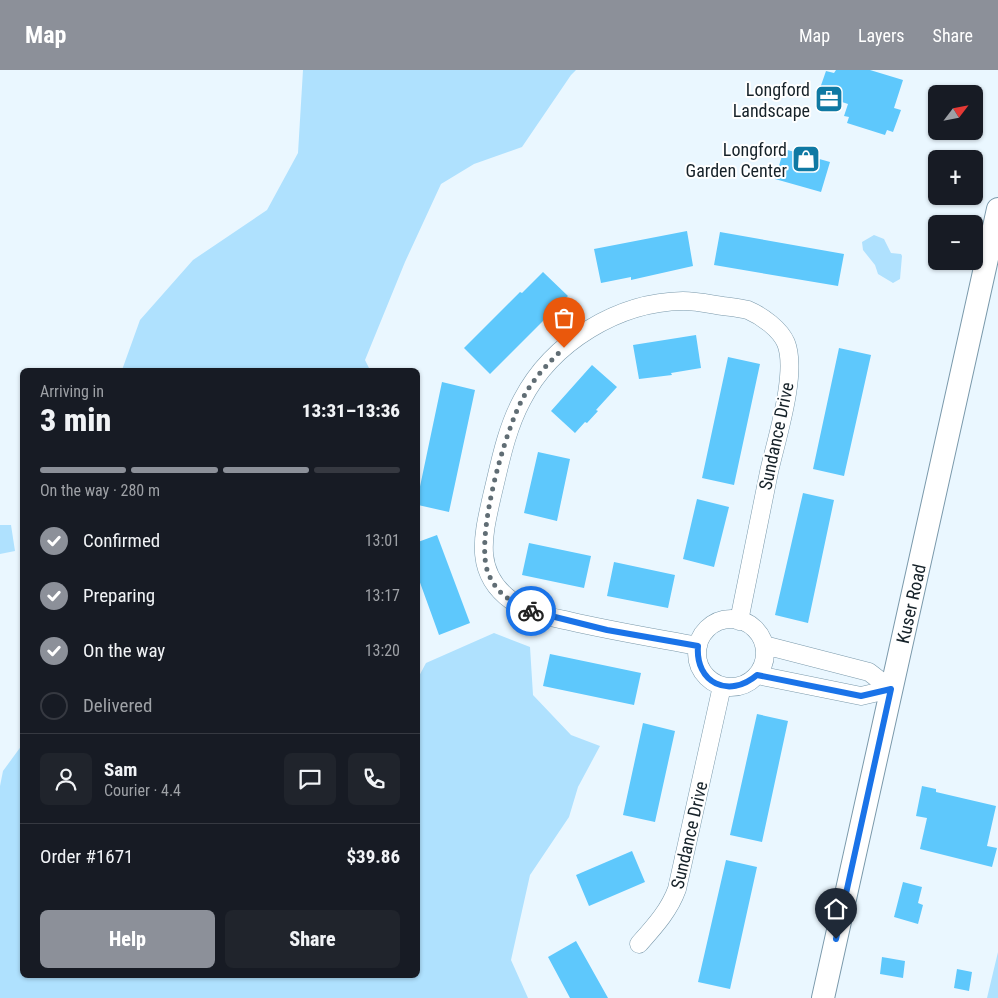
<!DOCTYPE html>
<html lang="en">
<head>
<meta charset="utf-8">
<style>
	:root { --surface:#171b24; --page:#20242c; --text:#f1f3f6; --muted:#9ea1a6; --line:#363941; --accent:#8c9099 }
	body { margin:0; font-family:"Roboto Condensed",sans-serif; background:var(--page); color:var(--text); height:100vh; display:flex; flex-direction:column; font-size:19px; white-space:nowrap }
	* { box-sizing:border-box; margin:0 }
	p { font-size:16px; color:var(--muted) }
	.icon { flex:none; width:28px; height:28px; fill:none; stroke:currentColor; stroke-width:2; stroke-linecap:round; stroke-linejoin:round }
	.map { position:relative; flex:1; overflow:hidden }
	.side { position:absolute; left:20px; top:298px; width:400px; height:610px; display:flex; flex-direction:column; background:var(--surface); border-radius:8px; box-shadow:0 1px 4px #0004 }
	.side>* { flex:none }
	.needle { width:32px; rotate:58deg }
	.controls { position:absolute; left:928px; top:15px; display:grid; gap:10px }
	.controls a { display:grid; place-items:center; width:55px; height:55px; border-radius:8px; background:var(--surface); box-shadow:0 1px 4px #0004; font-size:25px }
	.pin { position:absolute; display:grid; place-items:center; width:42px; height:42px; color:#fff; margin:-51px -21px; border-radius:50% 50% 50% 0; rotate:-45deg; box-shadow:0 0 5px #0007 }
	.pin .icon { rotate:45deg }
	.courier { position:absolute; display:grid; place-items:center; width:50px; height:50px; margin:-25px; border:4px solid #1a73e8; border-radius:50%; background:#fff; color:#222; box-shadow:0 1px 6px #0007 }
	.headline em { font-style:normal; font-weight:800 }
	.headline div { display:flex; flex-direction:column-reverse }
	.headline { display:flex; align-items:center; justify-content:space-between; height:85px; padding:0 20px }
	h1 { font-size:32px; font-weight:800; line-height:38px }
	.bar { display:grid; grid-template-columns:repeat(4,1fr); gap:8px 5px; align-content:center; height:60px; padding:0 20px }
	.bar i { height:6px; border-radius:4px; background:var(--line) }
	.bar .current { background:var(--accent) }
	.bar p { grid-column:span 4 }
	.line { display:flex; align-items:center; gap:12px; padding:0 20px; border-top:1px solid var(--line) }
	.line div { flex:1 }
	.round { display:grid; place-items:center; flex:none; width:52px; height:52px; border-radius:8px; background:var(--page) }
	ol { padding:0 20px; list-style:none }
	li { display:flex; align-items:center; gap:15px; height:55px }
	li p { margin-inline-start:auto }
	li .icon { padding:5px; border-radius:50%; background:var(--accent); color:#fff; stroke-width:4 }
	li:last-child { color:var(--muted) }
	li i { width:28px; height:28px; border:2px solid var(--line); border-radius:50% }
	.cta { display:flex; gap:10px; margin-top:auto; padding:10px 20px }
	.cta a { flex:1; height:58px; border-radius:8px; background:var(--accent); color:#fff; font-size:20px; font-weight:800; line-height:58px; text-align:center }
	.cta a+a { background:var(--page); color:var(--text) }
	header { display:flex; align-items:center; gap:30px; box-sizing:border-box; height:70px; padding:0 25px; background:var(--accent); color:#fff }
	header strong { font-size:24px }
	nav { display:flex; gap:28px; margin-inline-start:auto; font-size:18px }
	.map>svg:first-child { display:block }
	.green { fill:#afe1fe }
	.building { fill:#5ec8fc }
	.lines { fill:none; stroke-linecap:round; stroke-linejoin:round }
	.minor-casing { stroke:#7a99ab; stroke-width:19 }
	.tertiary-casing { stroke:#7a99ab; stroke-width:24 }
	.minor { stroke:#fff; stroke-width:18 }
	.tertiary { stroke:#fff; stroke-width:22 }
	.done { stroke:#606d74; stroke-width:5; stroke-dasharray:0 9 }
	.route { stroke:#1a73e8; stroke-width:6 }
	.labels { text-anchor:middle; dominant-baseline:central; stroke-width:4; stroke-linejoin:round; paint-order:stroke }
	.poi-label { font-size:18px; fill:#162229; stroke:#fff; text-anchor:end }
	.street-label { font-size:18px; fill:#162229; stroke:#fff }
</style>
</head>
<body>
<header>
<strong>Map</strong>
<nav><a>Map</a><a>Layers</a><a>Share</a></nav>
</header>
<div class="map">
<svg width="998" height="928" viewBox="0 0 998 928">
	<rect width="100%" height="100%" fill="#eaf7ff"/>
	<path class="green" d="M303,0h273l-5,5 -49,72 -48,17 -33,20 -36,78 -40,98 5,10h-248l18,-50 53,-60 74,-50 31,-57z
		M874,165l10,4 7,14 10,1 1,2 -2,23 -7,4 -15,-9 -3,-9 -12,-15 -1,-8z
		M0,455h11l4,26 -15,3z
		M494,563l36,14 3,48 38,40 29,11 -22,41 -9,30 -39,58 -19,85 17,38h-528v-212l3,-15 19,-26v230h396v-297l8,-15z
		M998,882v46h-11z"/>
	<path class="building" d="M836,0h34l33,10 -9,28 7,2 -8,22 -6,-2 -2,5 -38,-12 2,-6 -5,-1 4,-12 -30,-10 8,-23 8,2z
		M784,79l46,13 -9,30 -46,-13z
		M687,161l6,35 -62,14v-3l-30,6 -7,-34z
		M720,162l124,22 -6,32 -124,-21z
		M543,202l25,24 -78,78 -26,-26 56,-56 2,1z
		M696,265l5,33 -30,5 1,2 -33,4 -6,-34z
		M839,278l32,7 -27,121 -31,-7z
		M728,287l32,7 -26,121 -32,-7z
		M592,295l25,22 -21,23 2,1 -11,12 -2,-1 -10,11 -24,-22z
		M442,312l33,8 -26,122 -31,-7v-9z
		M538,382l32,7 -13,62 -33,-8z
		M803,423l31,7 -26,123 -33,-8z
		M697,429l32,8 -15,60 -31,-8z
		M437,465l33,88 -31,12 -21,-58v-35z
		M529,473l62,13 -7,32 -62,-13z
		M614,492l61,13 -7,33 -61,-12z
		M550,584l91,19 -7,32 -91,-19z
		M757,644l31,7 -26,121 -32,-7z
		M643,653l32,8 -20,91 -32,-7z
		M922,716l14,3v3l60,14 -9,40 10,2 -5,19 -72,-18 7,-31 -11,-2z
		M632,781l13,31 -56,24 -13,-31z
		M726,790l31,7 -27,122 -32,-7z
		M903,812l19,5 -4,16 5,2 -5,19 -24,-7z
		M576,871l32,57h-38l-22,-41z
		M882,887l23,4 -2,17 -23,-4z
		M957,899l15,3 -3,19 -15,-3z"/>
	<g class="lines">
		<defs>
			<path id="minor" d="M697 583a34 34 0 1 1 68 0a34 34 0 1 1-68 0Z
				M764,575l105,27 22,17
				M698,576c-43,-8 -86,-15 -129,-25 -18,-4 -42,-8 -57,-20 -39,-28 -29,-65 -20,-105 8,-33 14,-66 30,-96 30,-58 96,-98 161,-99 13,0 27,3 40,5 8,1 18,2 25,4 14,6 32,19 38,33 12,30 -10,97 -17,129 -10,49 -20,99 -30,149
				M757,605l104,21 30,-7
				M639,874c15,-17 30,-33 38,-55l45,-203"/>
			<g id="tertiary">
				<path id="s1" d="M823,928l175,-789"/>
			</g>
		</defs>
		<use href="#minor" class="minor-casing"/>
		<use href="#tertiary" class="tertiary-casing"/>
		<use href="#minor" class="minor"/>
		<use href="#tertiary" class="tertiary"/>
	</g>
	<g class="lines">
		<path class="done" d="M531,541c-18,-8 -34,-17 -42,-36 -16,-33 16,-145 34,-177 10,-19 26,-36 41,-50"/>
		<path class="route" d="M531,541l76,19 91,16c-3,37 31,53 59,29l104,21 30,-7 -55,250"/>
	</g>
	<defs>
		<symbol id="office-square" viewBox="-11 -11 22 22"><rect x="-9" y="-9" width="18" height="18" rx="4" fill="#0f79a3" stroke="#fff"/><path d="M-6-3h4V-5.5h4V-3h4V5H-6ZM-1-4.5V-3h2v-1.5ZM-6 0V1H6V0Z" fill="#fff"/></symbol>
		<symbol id="shop-square" viewBox="-11 -11 22 22"><rect x="-9" y="-9" width="18" height="18" rx="4" fill="#0f79a3" stroke="#fff"/><path d="M-5-2.5h2.3a2.7 3.5 0 0 1 5.4 0H5L5.5 6h-11ZM-1.5-2.5h3a1.5 2.3 0 0 0-3 0Z" fill="#fff"/></symbol>
	</defs>
	<g fill-rule="evenodd">
		<use href="#office-square" x="813" y="13" width="32" height="32"/>
		<use href="#shop-square" x="790" y="73" width="32" height="32"/>
	</g>
	<g class="labels">
		<g class="poi-label">
			<text x="810" y="19">Longford<tspan x="810" dy="21">Landscape</tspan></text>
			<text x="787" y="79">Longford<tspan x="787" dy="21">Garden Center</tspan></text>
		</g>
		<g class="street-label">
			<text transform="translate(776 366) rotate(-78)">Sundance Drive</text>
			<text stroke="none"><textPath href="#s1" startOffset="404">Kuser Road</textPath></text>
			<text transform="translate(689 765) rotate(-77)">Sundance Drive</text>
		</g>
	</g>
</svg>
<div class="controls">
<a><svg class="needle" viewBox="-14 -14 28 28"><path d="M0-13l5 13h-10z" fill="#e53935"/><path d="M0 13l5-13h-10z" fill="#9ea1a6"/></svg></a>
<a>+</a>
<a>−</a>
</div>
<div class="pin" style="left:564px;top:278px;background:#ea580c"><svg class="icon" aria-label="bag" viewBox="0 0 24 24"><path d="M5 8h14l-1 12H6zM9 8a3 3 0 0 1 6 0"/></svg></div>
<div class="pin" style="left:836px;top:869px;background:#1f2937"><svg class="icon" aria-label="home" viewBox="0 0 24 24"><path d="M3 11l9-7 9 7M6 9v11h12V9"/></svg></div>
<div class="courier" style="left:531px;top:541px"><svg class="icon" aria-label="bike" viewBox="0 0 24 24"><circle cx="6" cy="16" r="4"/><circle cx="18" cy="16" r="4"/><path d="M6 16l4-8h5l3 8M10 8l3 8H6M13 5h3"/></svg></div>
<section class="side">
<div class="headline"><div><h1>3 min</h1><p>Arriving in</p></div><em>13:31–13:36</em></div>
<div class="bar"><i class="current"></i><i class="current"></i><i class="current"></i><i></i><p>On the way · 280 m</p></div>
<ol>
<li><svg class="icon" aria-label="check" viewBox="0 0 24 24"><path d="M5 12l5 5 9-10"/></svg>Confirmed<p>13:01</p></li>
<li><svg class="icon" aria-label="check" viewBox="0 0 24 24"><path d="M5 12l5 5 9-10"/></svg>Preparing<p>13:17</p></li>
<li><svg class="icon" aria-label="check" viewBox="0 0 24 24"><path d="M5 12l5 5 9-10"/></svg>On the way<p>13:20</p></li>
<li><i></i>Delivered</li>
</ol>
<div class="line" style="height:90px"><a class="round"><svg class="icon" aria-label="person" viewBox="0 0 24 24"><circle cx="12" cy="8" r="4"/><path d="M4 21q1-7 8-7t8 7"/></svg></a><div><b>Sam</b><p>Courier · 4.4</p></div><a class="round"><svg class="icon" aria-label="chat" viewBox="0 0 24 24"><path d="M4 5h16v11H9l-5 4z"/></svg></a><a class="round"><svg class="icon" aria-label="phone" viewBox="0 0 24 24"><path d="M5 4h4l2 5-3 2q2 4 5 5l2-3 5 2v4C11 20 4 13 5 4z"/></svg></a></div>
<div class="line" style="height:65px"><div>Order #1671</div><b>$39.86</b></div>
<div class="cta"><a>Help</a><a>Share</a></div>
</section>
</div>
</body>
</html>
